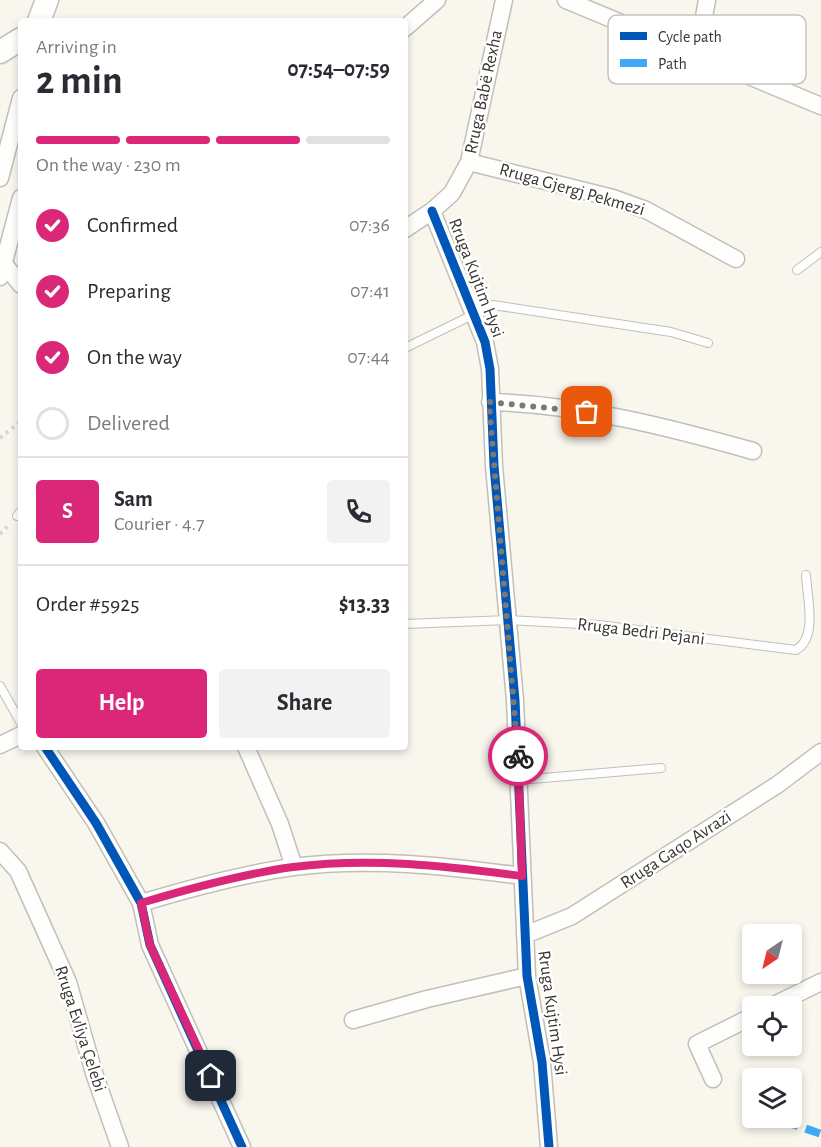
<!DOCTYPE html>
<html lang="en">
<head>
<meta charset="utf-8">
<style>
	:root { --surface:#fff; --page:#f2f2f3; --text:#2b2b33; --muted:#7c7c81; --line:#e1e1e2; --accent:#db2777 }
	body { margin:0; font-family:"Alegreya Sans",sans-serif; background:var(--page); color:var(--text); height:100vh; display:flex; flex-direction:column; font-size:22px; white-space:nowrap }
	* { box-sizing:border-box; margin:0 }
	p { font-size:20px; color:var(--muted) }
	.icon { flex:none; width:33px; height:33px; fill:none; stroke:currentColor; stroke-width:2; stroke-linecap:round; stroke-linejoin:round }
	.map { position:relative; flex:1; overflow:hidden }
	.panel { position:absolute; left:18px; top:18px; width:390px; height:732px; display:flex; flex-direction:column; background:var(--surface); border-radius:6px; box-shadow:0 3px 9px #0003 }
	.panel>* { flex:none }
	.needle { width:39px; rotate:215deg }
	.buttons { position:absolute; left:742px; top:924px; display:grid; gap:12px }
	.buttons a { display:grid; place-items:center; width:60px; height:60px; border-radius:6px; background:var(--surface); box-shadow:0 3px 9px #0003; font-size:30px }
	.pin { position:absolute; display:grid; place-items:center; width:51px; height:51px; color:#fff; margin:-26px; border-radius:12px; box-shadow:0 3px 9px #0006 }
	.courier { position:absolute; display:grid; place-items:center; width:60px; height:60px; margin:-30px; border:4px solid #db2777; border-radius:50%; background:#fff; color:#222; box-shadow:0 2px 8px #0007 }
	.summary em { font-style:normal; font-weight:600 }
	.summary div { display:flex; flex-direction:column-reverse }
	.summary { display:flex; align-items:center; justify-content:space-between; height:102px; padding:0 18px }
	h1 { font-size:39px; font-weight:600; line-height:45px }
	.bar { display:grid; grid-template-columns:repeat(4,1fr); gap:9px 6px; align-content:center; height:72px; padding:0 18px }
	.bar i { height:8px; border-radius:4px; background:var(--line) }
	.bar .active { background:var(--accent) }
	.bar p { grid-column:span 4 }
	.line { display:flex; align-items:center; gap:15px; padding:0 18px; border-top:2px solid var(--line) }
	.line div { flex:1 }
	.round { display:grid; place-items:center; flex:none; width:63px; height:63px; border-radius:6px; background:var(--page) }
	ol { padding:0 18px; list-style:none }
	li { display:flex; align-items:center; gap:18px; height:66px }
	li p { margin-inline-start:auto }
	li .icon { padding:6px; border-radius:50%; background:var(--accent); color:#fff; stroke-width:4 }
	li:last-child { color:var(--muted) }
	li i { width:33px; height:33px; border:3px solid var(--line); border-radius:50% }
	.cta { display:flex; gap:12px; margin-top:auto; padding:12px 18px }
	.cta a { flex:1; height:69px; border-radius:6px; background:var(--accent); color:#fff; font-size:24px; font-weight:600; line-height:69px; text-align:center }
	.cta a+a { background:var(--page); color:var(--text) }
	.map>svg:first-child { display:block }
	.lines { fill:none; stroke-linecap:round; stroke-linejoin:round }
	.lane-casing { stroke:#c1bfb8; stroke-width:10 }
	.street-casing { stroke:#c1bfb8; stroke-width:19 }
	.secondary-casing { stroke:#c1bfb8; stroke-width:25 }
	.path { stroke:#d5d4d0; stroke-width:4; stroke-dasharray:3 4.5; stroke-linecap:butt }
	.lane { stroke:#fefefc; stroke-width:8 }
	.street { stroke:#fefefc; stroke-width:16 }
	.secondary { stroke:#fefefc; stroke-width:22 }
	.quiet { stroke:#3fa9f5; stroke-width:8; stroke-dasharray:15 8; stroke-linecap:butt }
	.cycleway-casing { stroke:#fff; stroke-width:13 }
	.cycleway { stroke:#0057b8; stroke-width:9 }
	.done { stroke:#7c7972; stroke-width:6; stroke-dasharray:0 10.8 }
	.route { stroke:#db2777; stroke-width:8 }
	.labels { text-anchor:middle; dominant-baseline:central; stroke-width:5; stroke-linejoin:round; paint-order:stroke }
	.street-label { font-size:18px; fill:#39362f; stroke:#fff }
	.key { fill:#fff; stroke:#c4c3c1; stroke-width:1.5 }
	.key-label { font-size:16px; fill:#39362f }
</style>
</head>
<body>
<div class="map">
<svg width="821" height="1147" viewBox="0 0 821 1147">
	<rect width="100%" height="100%" fill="#f9f6ee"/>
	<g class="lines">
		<defs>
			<path id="lane" d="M797,270l24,-18
				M405,348l88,-43 178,27 37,11
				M17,516l4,-5
				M405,624l103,-4 91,5 197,25c22,-12 11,-53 10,-75
				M0,686l21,37
				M520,780l141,-12"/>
			<path id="street" d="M566,0l255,106
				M405,28l32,-28
				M697,56l10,-56
				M469,162l144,36 33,12 90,49
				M0,178l21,-80
				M432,211l53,131 5,27 4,97 21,234 12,276 15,86 7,85
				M405,229l27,-18 20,-18 17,-31 35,-162
				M4,264l17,21
				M0,277l21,-79
				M490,402c88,2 178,25 263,49
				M0,745l21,-10
				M45,747l51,76 45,80 9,42 92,202
				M246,747l34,77 14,43
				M0,851l18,20 50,111 26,91 26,74
				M141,903c50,-15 101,-29 152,-36 77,-10 153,-1 229,9
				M525,935l47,-19 205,-131 44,-33
				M772,1006l49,-24
				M353,1020l74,-21 100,-23
				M713,1079l-16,-35 56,-28"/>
			<path id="secondary" d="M39,21l8,-21
				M0,52l21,-13"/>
		</defs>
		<use href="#lane" class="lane-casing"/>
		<use href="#street" class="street-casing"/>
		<use href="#secondary" class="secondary-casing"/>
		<path class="path" d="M0,438l21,-17
			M0,534l8,-8"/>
		<use href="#lane" class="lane"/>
		<use href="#street" class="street"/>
		<use href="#secondary" class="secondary"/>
		<path class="quiet" d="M784,1121l37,13"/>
		<defs>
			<path id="cycleway" d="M432,211l53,131 5,27 4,97 21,234 12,276 15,86 7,85
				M45,747l51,76 45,80 9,42 92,202"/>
		</defs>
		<use href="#cycleway" class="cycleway-casing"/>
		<use href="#cycleway" class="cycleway"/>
	</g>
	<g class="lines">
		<path class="done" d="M518,756l-29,-354 98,10"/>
		<path class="route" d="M211,1076l-61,-131 -9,-42c50,-15 101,-29 152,-36 77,-10 153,-1 229,9l-4,-120"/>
	</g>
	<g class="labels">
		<g class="street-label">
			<text transform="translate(484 92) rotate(-78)">Rruga Babë Rexha</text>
			<text transform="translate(572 190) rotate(16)">Rruga Gjergj Pekmezi</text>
			<text transform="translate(476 278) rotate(69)">Rruga Kujtim Hysi</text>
			<text transform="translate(641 632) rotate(7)">Rruga Bedri Pejani</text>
			<text transform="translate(676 850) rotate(-33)">Rruga Gaqo Avrazi</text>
			<text transform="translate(552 1013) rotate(82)">Rruga Kujtim Hysi</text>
			<text transform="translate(80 1029) rotate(72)">Rruga Evliya Çelebi</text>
		</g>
	</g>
	<rect x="608" y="15" width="198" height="69" rx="9" class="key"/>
	<rect x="620" y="32" width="27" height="8" fill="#0057b8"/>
	<rect x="620" y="59" width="27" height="8" fill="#3fa9f5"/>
	<g class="key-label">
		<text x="658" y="42">Cycle path</text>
		<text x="658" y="69">Path</text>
	</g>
</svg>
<div class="buttons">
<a><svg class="needle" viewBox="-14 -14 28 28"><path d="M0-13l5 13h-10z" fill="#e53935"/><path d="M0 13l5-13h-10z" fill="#7c7c81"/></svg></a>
<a><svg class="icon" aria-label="locate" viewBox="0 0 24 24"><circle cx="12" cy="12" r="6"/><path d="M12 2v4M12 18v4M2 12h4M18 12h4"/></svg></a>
<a><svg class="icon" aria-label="layers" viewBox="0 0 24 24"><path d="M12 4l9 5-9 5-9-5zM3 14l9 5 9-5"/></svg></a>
</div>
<div class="pin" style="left:587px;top:412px;background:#ea580c"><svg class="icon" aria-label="bag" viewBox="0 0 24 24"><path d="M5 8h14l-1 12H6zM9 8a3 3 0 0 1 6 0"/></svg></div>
<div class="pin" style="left:211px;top:1076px;background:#1f2937"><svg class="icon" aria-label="home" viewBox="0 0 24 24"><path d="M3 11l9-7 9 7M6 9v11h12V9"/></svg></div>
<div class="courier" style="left:518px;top:756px"><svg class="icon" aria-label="bike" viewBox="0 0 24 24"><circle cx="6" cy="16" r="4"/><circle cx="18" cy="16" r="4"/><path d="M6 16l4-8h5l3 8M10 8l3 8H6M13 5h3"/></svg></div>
<section class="panel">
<div class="summary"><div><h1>2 min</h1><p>Arriving in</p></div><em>07:54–07:59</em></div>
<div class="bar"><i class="active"></i><i class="active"></i><i class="active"></i><i></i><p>On the way · 230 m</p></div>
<ol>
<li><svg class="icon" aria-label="check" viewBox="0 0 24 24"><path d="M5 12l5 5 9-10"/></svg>Confirmed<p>07:36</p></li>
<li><svg class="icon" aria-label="check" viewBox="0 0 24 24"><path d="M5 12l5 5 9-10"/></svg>Preparing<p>07:41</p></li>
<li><svg class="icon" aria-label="check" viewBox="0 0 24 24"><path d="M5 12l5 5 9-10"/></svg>On the way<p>07:44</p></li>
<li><i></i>Delivered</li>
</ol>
<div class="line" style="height:108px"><b class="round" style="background:var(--accent);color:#fff">S</b><div><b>Sam</b><p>Courier · 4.7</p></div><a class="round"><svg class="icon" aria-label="phone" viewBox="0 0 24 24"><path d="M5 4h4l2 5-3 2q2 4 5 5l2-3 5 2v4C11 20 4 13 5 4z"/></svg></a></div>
<div class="line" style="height:78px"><div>Order #5925</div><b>$13.33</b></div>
<div class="cta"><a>Help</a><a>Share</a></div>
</section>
</div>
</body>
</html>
